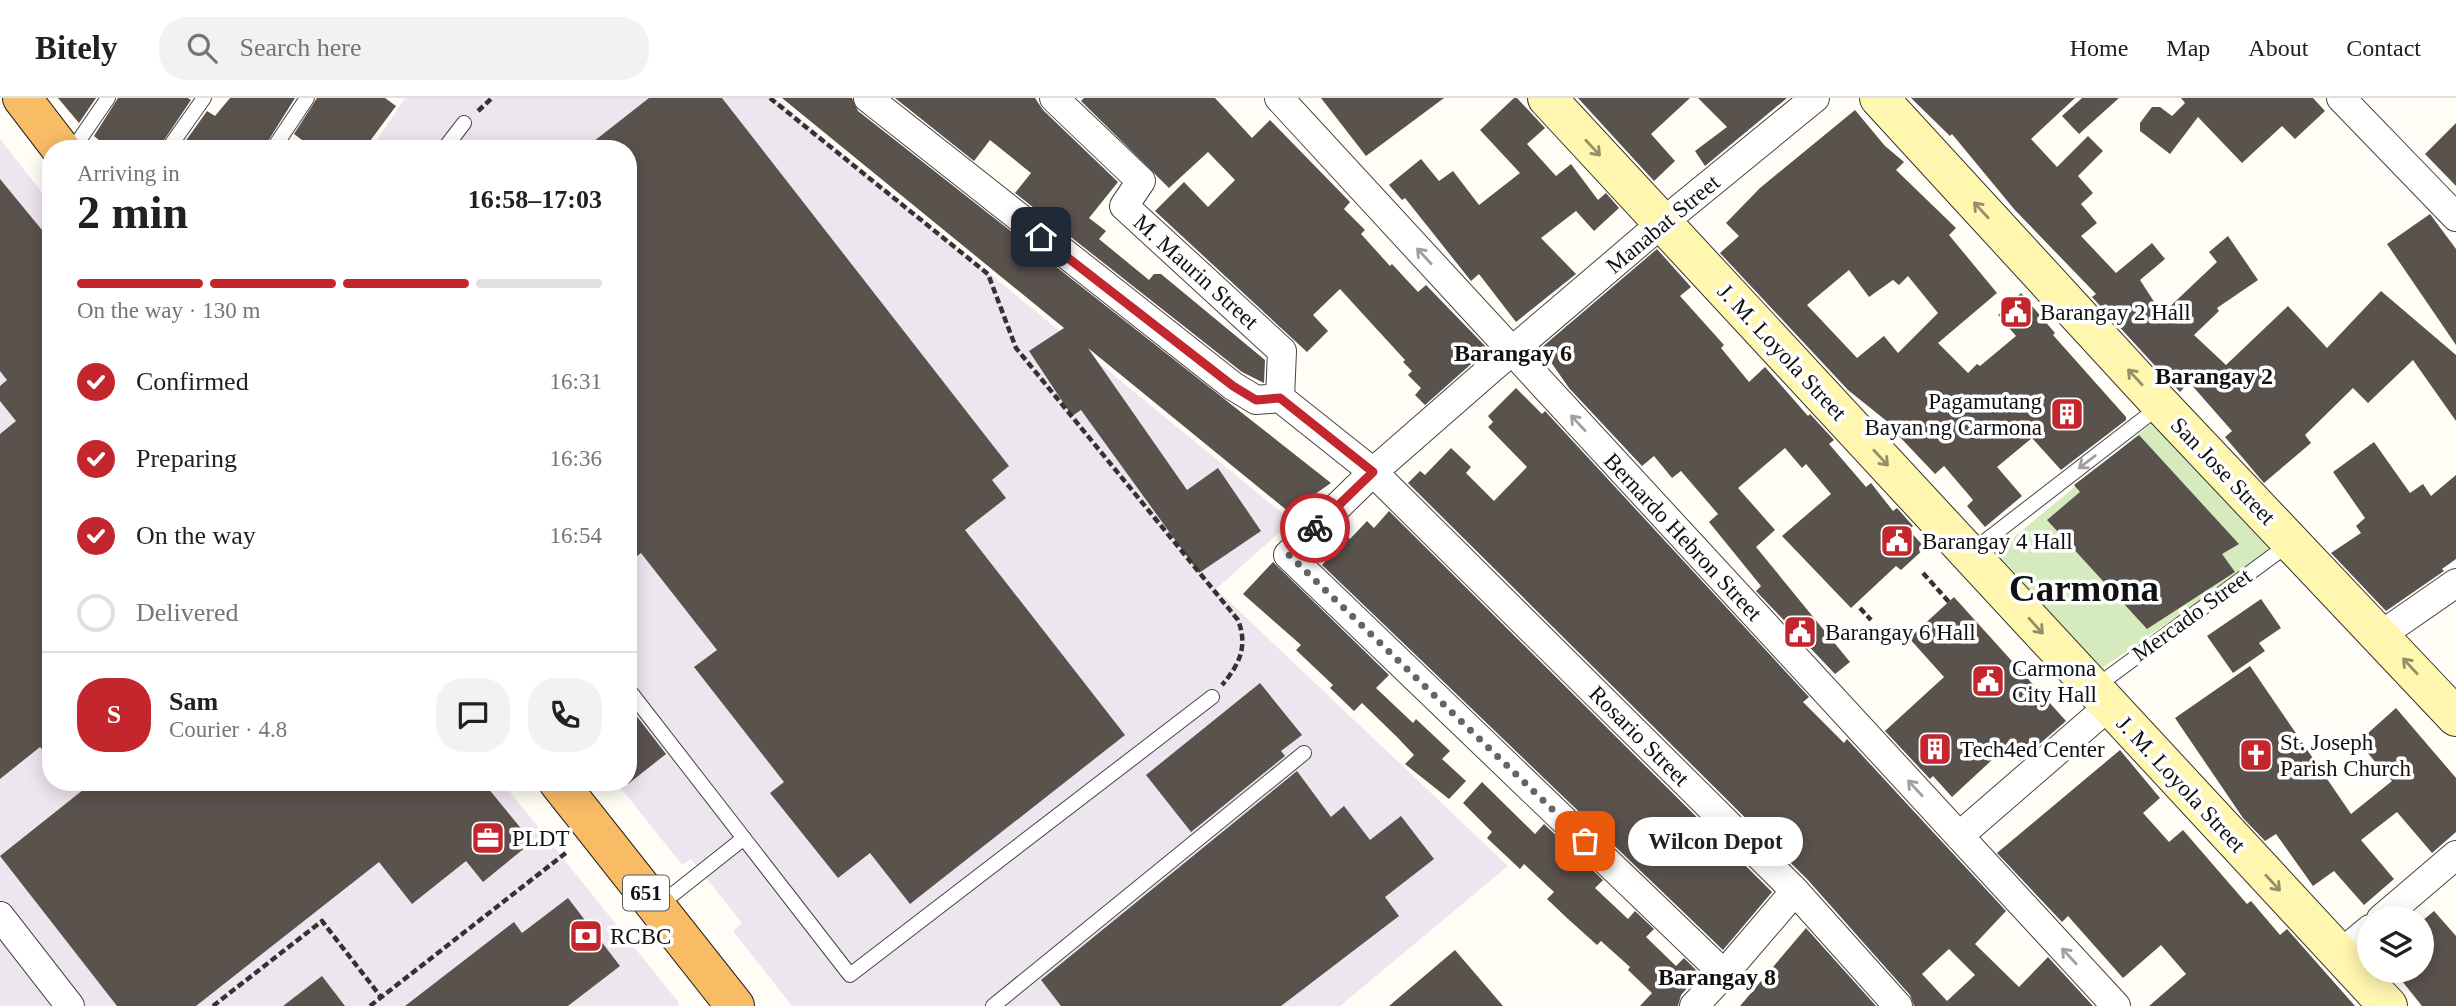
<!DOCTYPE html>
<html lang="en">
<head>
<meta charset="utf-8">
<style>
	:root { --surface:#fff; --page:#f2f2f2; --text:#202124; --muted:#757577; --line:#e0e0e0; --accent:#c4262e }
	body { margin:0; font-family:Georgia,serif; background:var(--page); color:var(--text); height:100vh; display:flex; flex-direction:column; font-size:26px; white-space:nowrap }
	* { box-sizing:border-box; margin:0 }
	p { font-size:23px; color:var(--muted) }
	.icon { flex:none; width:38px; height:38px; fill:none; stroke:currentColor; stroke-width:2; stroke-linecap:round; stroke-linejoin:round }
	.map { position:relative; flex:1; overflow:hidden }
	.sheet { position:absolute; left:42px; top:42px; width:595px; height:651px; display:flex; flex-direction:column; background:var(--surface); border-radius:28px; box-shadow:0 4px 18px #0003 }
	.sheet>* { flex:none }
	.controls { position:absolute; left:2357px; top:808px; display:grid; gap:14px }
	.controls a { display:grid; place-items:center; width:77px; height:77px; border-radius:50%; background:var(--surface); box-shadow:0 4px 18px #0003; font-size:35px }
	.pin { position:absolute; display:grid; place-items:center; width:60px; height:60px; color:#fff; margin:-30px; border-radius:14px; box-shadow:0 4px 10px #0006 }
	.courier { position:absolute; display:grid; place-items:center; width:70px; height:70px; margin:-35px; border:5px solid #c4262e; border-radius:50%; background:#fff; color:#222; box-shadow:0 2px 9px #0007 }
	.bubble { position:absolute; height:49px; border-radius:24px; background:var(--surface); box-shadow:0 4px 18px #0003; font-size:23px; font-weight:700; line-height:49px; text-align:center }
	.headline em { font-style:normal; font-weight:700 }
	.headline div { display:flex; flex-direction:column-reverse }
	.headline { display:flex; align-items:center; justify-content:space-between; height:119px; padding:0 35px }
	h1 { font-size:46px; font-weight:700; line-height:52px }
	.bar { display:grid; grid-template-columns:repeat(4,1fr); gap:10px 7px; align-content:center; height:84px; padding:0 35px }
	.bar i { height:9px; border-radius:5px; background:var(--line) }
	.bar .current { background:var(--accent) }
	.bar p { grid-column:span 4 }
	.line { display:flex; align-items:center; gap:18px; padding:0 35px; border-top:2px solid var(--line) }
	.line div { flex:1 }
	.round { display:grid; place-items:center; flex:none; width:74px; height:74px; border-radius:28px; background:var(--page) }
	ol { padding:0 35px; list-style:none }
	li { display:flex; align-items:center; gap:21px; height:77px }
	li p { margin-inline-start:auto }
	li .icon { padding:7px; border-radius:50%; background:var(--accent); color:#fff; stroke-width:4 }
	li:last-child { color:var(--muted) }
	li i { width:38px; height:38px; border:4px solid var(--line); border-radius:50% }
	header { display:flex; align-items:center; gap:42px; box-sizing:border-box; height:98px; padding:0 35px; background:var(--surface); border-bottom:2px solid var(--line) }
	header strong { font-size:33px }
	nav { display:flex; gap:38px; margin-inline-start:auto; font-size:24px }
	.search { width:490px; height:63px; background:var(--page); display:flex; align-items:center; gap:18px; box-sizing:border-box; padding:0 24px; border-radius:28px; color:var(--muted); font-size:26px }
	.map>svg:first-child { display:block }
	.industrial { fill:#eee6ef }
	.green { fill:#d5ebbd }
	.building { fill:#5a524d; fill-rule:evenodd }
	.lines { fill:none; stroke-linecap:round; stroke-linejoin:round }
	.service-casing { stroke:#444; stroke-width:16 }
	.minor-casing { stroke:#444; stroke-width:30 }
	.secondary-casing { stroke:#333; stroke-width:40 }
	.trunk-casing { stroke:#222; stroke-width:40 }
	.path { stroke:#333; stroke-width:4.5; stroke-dasharray:7 3.5; stroke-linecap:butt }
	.service { stroke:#fff; stroke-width:14 }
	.minor { stroke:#fff; stroke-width:28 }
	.secondary { stroke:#fff6b0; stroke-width:38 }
	.trunk { stroke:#f7bc64; stroke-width:38 }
	.oneway { stroke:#948f68 }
	.oneway2 { stroke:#a0a0a0 }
	.done { stroke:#646461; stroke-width:7; stroke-dasharray:0 12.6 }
	.route { stroke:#c4262e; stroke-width:9 }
	.labels { text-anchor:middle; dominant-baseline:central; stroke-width:7; stroke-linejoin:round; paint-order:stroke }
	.shield { fill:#fff; stroke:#585858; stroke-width:2 }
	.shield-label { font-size:21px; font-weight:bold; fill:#111 }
	.street-label { font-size:23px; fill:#111; stroke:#fff }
	.poi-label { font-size:23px; fill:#111; stroke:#fff; text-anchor:start }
	.neighbourhood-label { font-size:24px; font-weight:bold; fill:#111; stroke:#fff }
	.town-label { font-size:37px; font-weight:bold; fill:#111; stroke:#fff }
</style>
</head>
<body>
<header>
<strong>Bitely</strong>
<div class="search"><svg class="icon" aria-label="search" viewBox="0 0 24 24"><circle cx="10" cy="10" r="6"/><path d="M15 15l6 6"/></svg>Search here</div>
<nav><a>Home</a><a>Map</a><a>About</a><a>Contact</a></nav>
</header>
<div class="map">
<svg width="2456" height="908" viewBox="0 0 2456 908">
	<rect width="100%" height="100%" fill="#fffdf5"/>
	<path class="industrial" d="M405,0h370l517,423 -76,68 292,277 -168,140h-548l-59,-75 9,-8 -51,-64 -9,6 -66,-83h12v-633h-257z
		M0,41l51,65v578h451l177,221 -1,3h-678z"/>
	<path class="green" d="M2154,323l117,130 -170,118 -105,-117z"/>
	<path class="building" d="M58,0h38l-17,25z
		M118,0h70l3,2 -33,49h-48l-16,-13z
		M230,0h65l-32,51h-83l27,-38 8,5z
		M317,0h68l11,8 -32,43h-50l-20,-15z
		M649,0h73l287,368 -17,14 14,18 -41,32 160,205 -215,169 -40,-51 -32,25 -68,-85 14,-11 -90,-115 23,-17 -76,-97 -13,10v-414h-44z
		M782,0h70l6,13 473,372 -42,29 -201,-164 99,142 31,-22 43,63 -62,42 -118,-163 -9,6 -43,-65 35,-23z
		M895,0h140l8,12 75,72 -29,36 17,13 -7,8 50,41 5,-6h7l104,86 -1,23 -22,-11 -227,-179 16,-20 -41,-33 -16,21z
		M1084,0h131l37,40 18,-18 80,82 -6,7 21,21 -4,4 29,32 2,-2 26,28 8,-7 62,64 -63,56 -10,-10 6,-7 -13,-13 4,-4 -9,-9 2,-2 -65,-71 -27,26 15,16 -21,21 -152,-141 29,-29 24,25 27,-27 -27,-28 -39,36 -88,-87z
		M1321,0h123l-78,58z
		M1514,0h3l28,30 -18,16 29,32 15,-12 27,36 8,-7 13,15 -25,23 -18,-20 -35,27 35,36 -60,48 -37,-48 -8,7 -66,-83 -3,2 -13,-15 32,-26 18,22 14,-10 26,34 41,-32 -40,-43z
		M1578,0h112l-39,36 24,27 -21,20z
		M1698,0h89l-82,68 -10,-15 32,-24z
		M1911,0h164l-44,41 26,28 31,-31 15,15 -25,25 15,17 -12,11 16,19 -16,13 35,37 36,-30 13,16 -25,21 22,34 55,-52 -8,-10 19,-16 30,44 -41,28 2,3 -25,24 32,30 62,-59 39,42 54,-57 75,64v66l-43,-61 -45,43 -15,-15 -48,47 6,8 -47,40 -39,-46 7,-6 -43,-49 -9,10 -22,-23 -66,-72 4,-3 -82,-85 -62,-75 -2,2z
		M2082,0h37l-40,36 -17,-18z
		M2181,0h132l12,13 -30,28 -13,-13 -40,37 -44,-46 -28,37 -30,-23v-8l12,-16h8l12,9 13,-13z
		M1855,12l30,36 19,16 -8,8 60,58 -7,7 48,58 -59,50 30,30 9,-9 3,2 36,-30 -18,-21 23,-22 34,40 -2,2 73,82v3l-65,50 -29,-32 -35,29 25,29 -37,31 -18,-21 6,-6 -29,-34 -9,8 -39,-41 3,-2 -51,-41 -128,-137 19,-17 -13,-13 34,-35zM1849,172l20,27 24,-17 6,5 9,-9 30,37 -40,40 -14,-17 -27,22 -50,-53z
		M2456,25v63l-31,-32z
		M0,81l51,62v519l-11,-13 -40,32v-345l16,-13 -16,-20v-15l7,-6 -7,-9z
		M2430,116l26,35v96l-69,-101z
		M1657,151l34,38 -11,9 44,49 -3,3 28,34 16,-15 43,49 2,-2 24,26 -5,4 37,43 5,-4 22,28 4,-3 16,18 -4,4 16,18 -24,22 -5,-4 -45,42 -69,-72 49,-42 -25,-30 -4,4 -17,-20 -47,40 37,42 -19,17 94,115 -15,12 -79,-83 5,-5 -52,-64 9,-8 -37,-43 -9,7 -18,-22 -12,10 -73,-78 -28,-40z
		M1516,290l26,26 3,-3 264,286 -6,5 41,41 3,-4 159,172 -31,33 44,43 29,-30 45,49h-179l-4,-11 -103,-116 -399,-396 12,-12 5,4 26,-27 20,19 -5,6 28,28 33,-34 -39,-40 5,-5 -5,-6zM1949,851l26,26 -28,26 -25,-27z
		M2139,337l100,109 -17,10 13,18 -88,57 -100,-109 33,-28 -6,-7z
		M2374,344l36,51 13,-9 8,12 25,-21v84l-14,10 2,2 -58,40 -55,-58 30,-20 -5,-7 9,-8 -32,-46z
		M1389,413l383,381 -49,58 -401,-385 14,-15 -10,-9 13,-12 11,10 17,-18 7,7z
		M1273,464l116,113 -13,13 37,35 3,-4 34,32 -8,8 24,22 -17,18 -44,-35 9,-9 -16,-17 -36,-35 -8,8 -24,-23 3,-3 -37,-35 5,-5 -58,-51z
		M1954,499l112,124 -46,40 -13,-15 -55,51 -19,-21 -3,3 -45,-48 59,-54 -35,-39z
		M2261,501l20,29 -22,15 6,8 -32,22 -26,-37z
		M2250,568l101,148 41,-33 -34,-39 38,-34 60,70v54l-24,21 -35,-41 -36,28 33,39 -30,26 -30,-34 -21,15 -37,-52 -11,7 -22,-23 -68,-100z
		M1260,585l42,52 -21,16 4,5 -94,76 -45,-57z
		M628,607l38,49 -38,30z
		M2120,652l40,48 -17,15 26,29 14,-12 64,74 4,-3 29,34 7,-6 68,77h-206l37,-32 -25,-29 -38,33 -55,-62 -6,6 -65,-69z
		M1297,673l34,46 13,-11 26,34 31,-24 33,43 -49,38 14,19 -118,90h-220l-20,-26z
		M93,684h390l49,60 -49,40 -17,-21 -54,43 -33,-42 -183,144h-79l-117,-150z
		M1482,684l53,52 9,-10 59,56 -8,8 33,31 7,-8 19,18 -8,8 30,29 8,-8 16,16 -19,21 -3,11h-38l12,-13 -24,-23 2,-3 -29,-26 -4,4 -30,-27 -20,-19 7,-7 -30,-28 -4,5 -33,-31 5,-6 -29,-29z
		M568,800l52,68 -52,40h-163l109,-84 8,11z
		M2434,813l22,25v70h-34l-28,-35h28v-50z
		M1806,830l70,78h-136z
		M1455,852l48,56h-114z
		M322,878l23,30h-62z"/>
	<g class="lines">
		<defs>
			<path id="service" d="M73,51l35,-51
				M168,51l36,-51
				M273,51l34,-51
				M444,51l20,-26
				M1971,454l189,-146
				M2094,590l195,-144
				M628,591l222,286 362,-278
				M657,809l87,-69
				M993,908l311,-253"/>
			<path id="minor" d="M868,0l365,288 23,14 24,-2 93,74 422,419 103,115
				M1054,0l87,83 -17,25 158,145 -2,47
				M1279,0l837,908
				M2341,0l115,119
				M2381,537l75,-52
				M1959,738l150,-130
				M0,818l70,90
				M2381,821l75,-64
				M2340,856l30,-25
				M1724,876l71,-83
				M1694,908l30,-32 -436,-419 85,-83 119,-104 170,-145 153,-125"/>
			<path id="secondary" d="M1547,0l841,908
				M1879,0l282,307 295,312"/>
			<path id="trunk" d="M22,0l39,51
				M558,684l177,224"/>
		</defs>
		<use href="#service" class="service-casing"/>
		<use href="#minor" class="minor-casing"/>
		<use href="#secondary" class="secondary-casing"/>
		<use href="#trunk" class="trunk-casing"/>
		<path class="path" d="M770,0l218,176 28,74 222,272c10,26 2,44 -16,65
			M478,13l14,-13
			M1923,475l26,29
			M1860,510l11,12
			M213,908l109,-85 59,76
			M370,908l197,-154"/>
		<use href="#service" class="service"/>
		<use href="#minor" class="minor"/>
		<use href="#secondary" class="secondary"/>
		<use href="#trunk" class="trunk"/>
	</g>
	<defs><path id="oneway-shaft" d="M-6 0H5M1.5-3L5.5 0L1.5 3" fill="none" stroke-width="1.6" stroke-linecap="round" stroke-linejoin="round" transform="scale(1.75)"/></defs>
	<g class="oneway">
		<use href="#oneway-shaft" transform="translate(1593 50) rotate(47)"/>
		<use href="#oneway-shaft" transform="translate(1981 112) rotate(-133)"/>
		<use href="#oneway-shaft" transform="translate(2135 279) rotate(-133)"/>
		<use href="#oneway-shaft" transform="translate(1881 360) rotate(47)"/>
		<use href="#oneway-shaft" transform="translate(2036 528) rotate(48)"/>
		<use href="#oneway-shaft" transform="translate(2410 568) rotate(-133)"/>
		<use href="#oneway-shaft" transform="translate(2273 785) rotate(47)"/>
	</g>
	<g class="oneway2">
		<use href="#oneway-shaft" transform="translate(1424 158) rotate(-133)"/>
		<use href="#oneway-shaft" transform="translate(1578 325) rotate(-133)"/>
		<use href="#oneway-shaft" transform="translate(2087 364) rotate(142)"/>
		<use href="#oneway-shaft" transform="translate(1915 690) rotate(-133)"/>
		<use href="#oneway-shaft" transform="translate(2069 858) rotate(-133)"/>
	</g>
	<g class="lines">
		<path class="done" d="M1315,430l-26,27 296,286"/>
		<path class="route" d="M1041,139l192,149 23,14 24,-2 93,74 -58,56"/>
	</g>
	<defs>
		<symbol id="civic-square" viewBox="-11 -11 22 22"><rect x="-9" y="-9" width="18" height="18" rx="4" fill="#c4262e" stroke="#fff"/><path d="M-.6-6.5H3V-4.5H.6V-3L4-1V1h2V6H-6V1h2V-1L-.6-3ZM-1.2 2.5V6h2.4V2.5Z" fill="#fff"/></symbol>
		<symbol id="building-square" viewBox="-11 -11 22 22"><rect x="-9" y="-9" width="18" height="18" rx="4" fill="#c4262e" stroke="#fff"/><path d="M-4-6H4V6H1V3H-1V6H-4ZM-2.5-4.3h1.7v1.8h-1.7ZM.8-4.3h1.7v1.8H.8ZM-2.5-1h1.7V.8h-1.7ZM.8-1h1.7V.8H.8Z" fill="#fff"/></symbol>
		<symbol id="church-square" viewBox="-11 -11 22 22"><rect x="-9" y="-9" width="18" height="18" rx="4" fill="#c4262e" stroke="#fff"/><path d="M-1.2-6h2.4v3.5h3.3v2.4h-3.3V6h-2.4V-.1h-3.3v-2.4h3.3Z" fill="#fff"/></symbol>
		<symbol id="office-square" viewBox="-11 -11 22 22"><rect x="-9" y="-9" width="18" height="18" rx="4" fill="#c4262e" stroke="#fff"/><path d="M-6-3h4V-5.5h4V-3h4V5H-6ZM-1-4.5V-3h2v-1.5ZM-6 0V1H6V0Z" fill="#fff"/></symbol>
		<symbol id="bank-square" viewBox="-11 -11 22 22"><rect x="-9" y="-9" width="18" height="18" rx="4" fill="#c4262e" stroke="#fff"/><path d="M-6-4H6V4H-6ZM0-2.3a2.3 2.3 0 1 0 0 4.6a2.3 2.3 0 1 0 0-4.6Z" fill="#fff"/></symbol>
	</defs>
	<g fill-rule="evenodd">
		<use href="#civic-square" x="1997" y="195" width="38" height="38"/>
		<use href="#building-square" x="2048" y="297" width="38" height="38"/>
		<use href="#civic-square" x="1878" y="424" width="38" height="38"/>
		<use href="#civic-square" x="1781" y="515" width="38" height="38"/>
		<use href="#civic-square" x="1969" y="564" width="38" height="38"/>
		<use href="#building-square" x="1916" y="632" width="38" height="38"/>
		<use href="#church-square" x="2237" y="638" width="38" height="38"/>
		<use href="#office-square" x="469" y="721" width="38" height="38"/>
		<use href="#bank-square" x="567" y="819" width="38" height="38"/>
	</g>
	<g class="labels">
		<rect class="shield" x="623" y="777.5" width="46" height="35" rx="5"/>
		<g class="shield-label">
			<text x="646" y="795">651</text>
		</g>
		<g class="street-label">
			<text transform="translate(1663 126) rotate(-40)">Manabat Street</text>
			<text transform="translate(1196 174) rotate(42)">M. Maurin Street</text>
			<text transform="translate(1782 254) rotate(47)">J. M. Loyola Street</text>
			<text transform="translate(2223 373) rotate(46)">San Jose Street</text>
			<text transform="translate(1683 439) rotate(47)">Bernardo Hebron Street</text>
			<text transform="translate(2192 517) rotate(-36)">Mercado Street</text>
			<text transform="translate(1639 638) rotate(45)">Rosario Street</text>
			<text transform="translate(2181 686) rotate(47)">J. M. Loyola Street</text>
		</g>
		<g class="poi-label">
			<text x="2040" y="214">Barangay 2 Hall</text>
			<text x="2042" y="303" text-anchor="end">Pagamutang<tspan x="2042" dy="26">Bayan ng Carmona</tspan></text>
			<text x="1922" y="443">Barangay 4 Hall</text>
			<text x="1825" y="534">Barangay 6 Hall</text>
			<text x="2012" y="570">Carmona<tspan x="2012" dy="26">City Hall</tspan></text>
			<text x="2280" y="644">St. Joseph<tspan x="2280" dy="26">Parish Church</tspan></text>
			<text x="1960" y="651">Tech4ed Center</text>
			<text x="512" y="740">PLDT</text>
			<text x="610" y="838">RCBC</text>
		</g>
		<g class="neighbourhood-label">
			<text x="1513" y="255">Barangay 6</text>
			<text x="2214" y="278">Barangay 2</text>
			<text x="1717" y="879">Barangay 8</text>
		</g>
		<g class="town-label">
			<text x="2084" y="490">Carmona</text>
		</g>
	</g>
</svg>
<div class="controls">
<a><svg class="icon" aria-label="layers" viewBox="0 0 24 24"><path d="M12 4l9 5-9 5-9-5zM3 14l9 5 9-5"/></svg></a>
</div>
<div class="pin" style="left:1585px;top:743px;background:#ea580c"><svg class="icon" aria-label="bag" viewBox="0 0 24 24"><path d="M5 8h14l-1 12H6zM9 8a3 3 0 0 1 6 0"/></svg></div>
<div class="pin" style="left:1041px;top:139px;background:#1f2937"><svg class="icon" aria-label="home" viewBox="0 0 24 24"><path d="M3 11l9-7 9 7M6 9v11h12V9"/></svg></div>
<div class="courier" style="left:1315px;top:430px"><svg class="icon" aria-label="bike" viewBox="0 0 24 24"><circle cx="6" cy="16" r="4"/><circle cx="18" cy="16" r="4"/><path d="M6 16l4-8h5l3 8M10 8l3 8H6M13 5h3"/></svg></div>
<div class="bubble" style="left:1628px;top:719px;width:175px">Wilcon Depot</div>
<section class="sheet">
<div class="headline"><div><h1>2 min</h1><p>Arriving in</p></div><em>16:58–17:03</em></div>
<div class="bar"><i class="current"></i><i class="current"></i><i class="current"></i><i></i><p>On the way · 130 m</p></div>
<ol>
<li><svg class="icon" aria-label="check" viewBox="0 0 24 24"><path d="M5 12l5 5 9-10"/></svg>Confirmed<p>16:31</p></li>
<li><svg class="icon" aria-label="check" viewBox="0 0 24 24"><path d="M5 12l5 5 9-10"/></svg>Preparing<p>16:36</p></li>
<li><svg class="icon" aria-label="check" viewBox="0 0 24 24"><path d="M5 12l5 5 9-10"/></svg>On the way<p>16:54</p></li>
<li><i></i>Delivered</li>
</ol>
<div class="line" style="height:126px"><b class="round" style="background:var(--accent);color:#fff">S</b><div><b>Sam</b><p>Courier · 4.8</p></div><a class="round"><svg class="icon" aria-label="chat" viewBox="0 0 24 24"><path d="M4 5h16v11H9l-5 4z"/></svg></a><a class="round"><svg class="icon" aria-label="phone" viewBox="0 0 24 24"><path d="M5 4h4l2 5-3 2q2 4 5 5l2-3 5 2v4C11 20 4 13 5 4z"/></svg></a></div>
</section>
</div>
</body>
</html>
